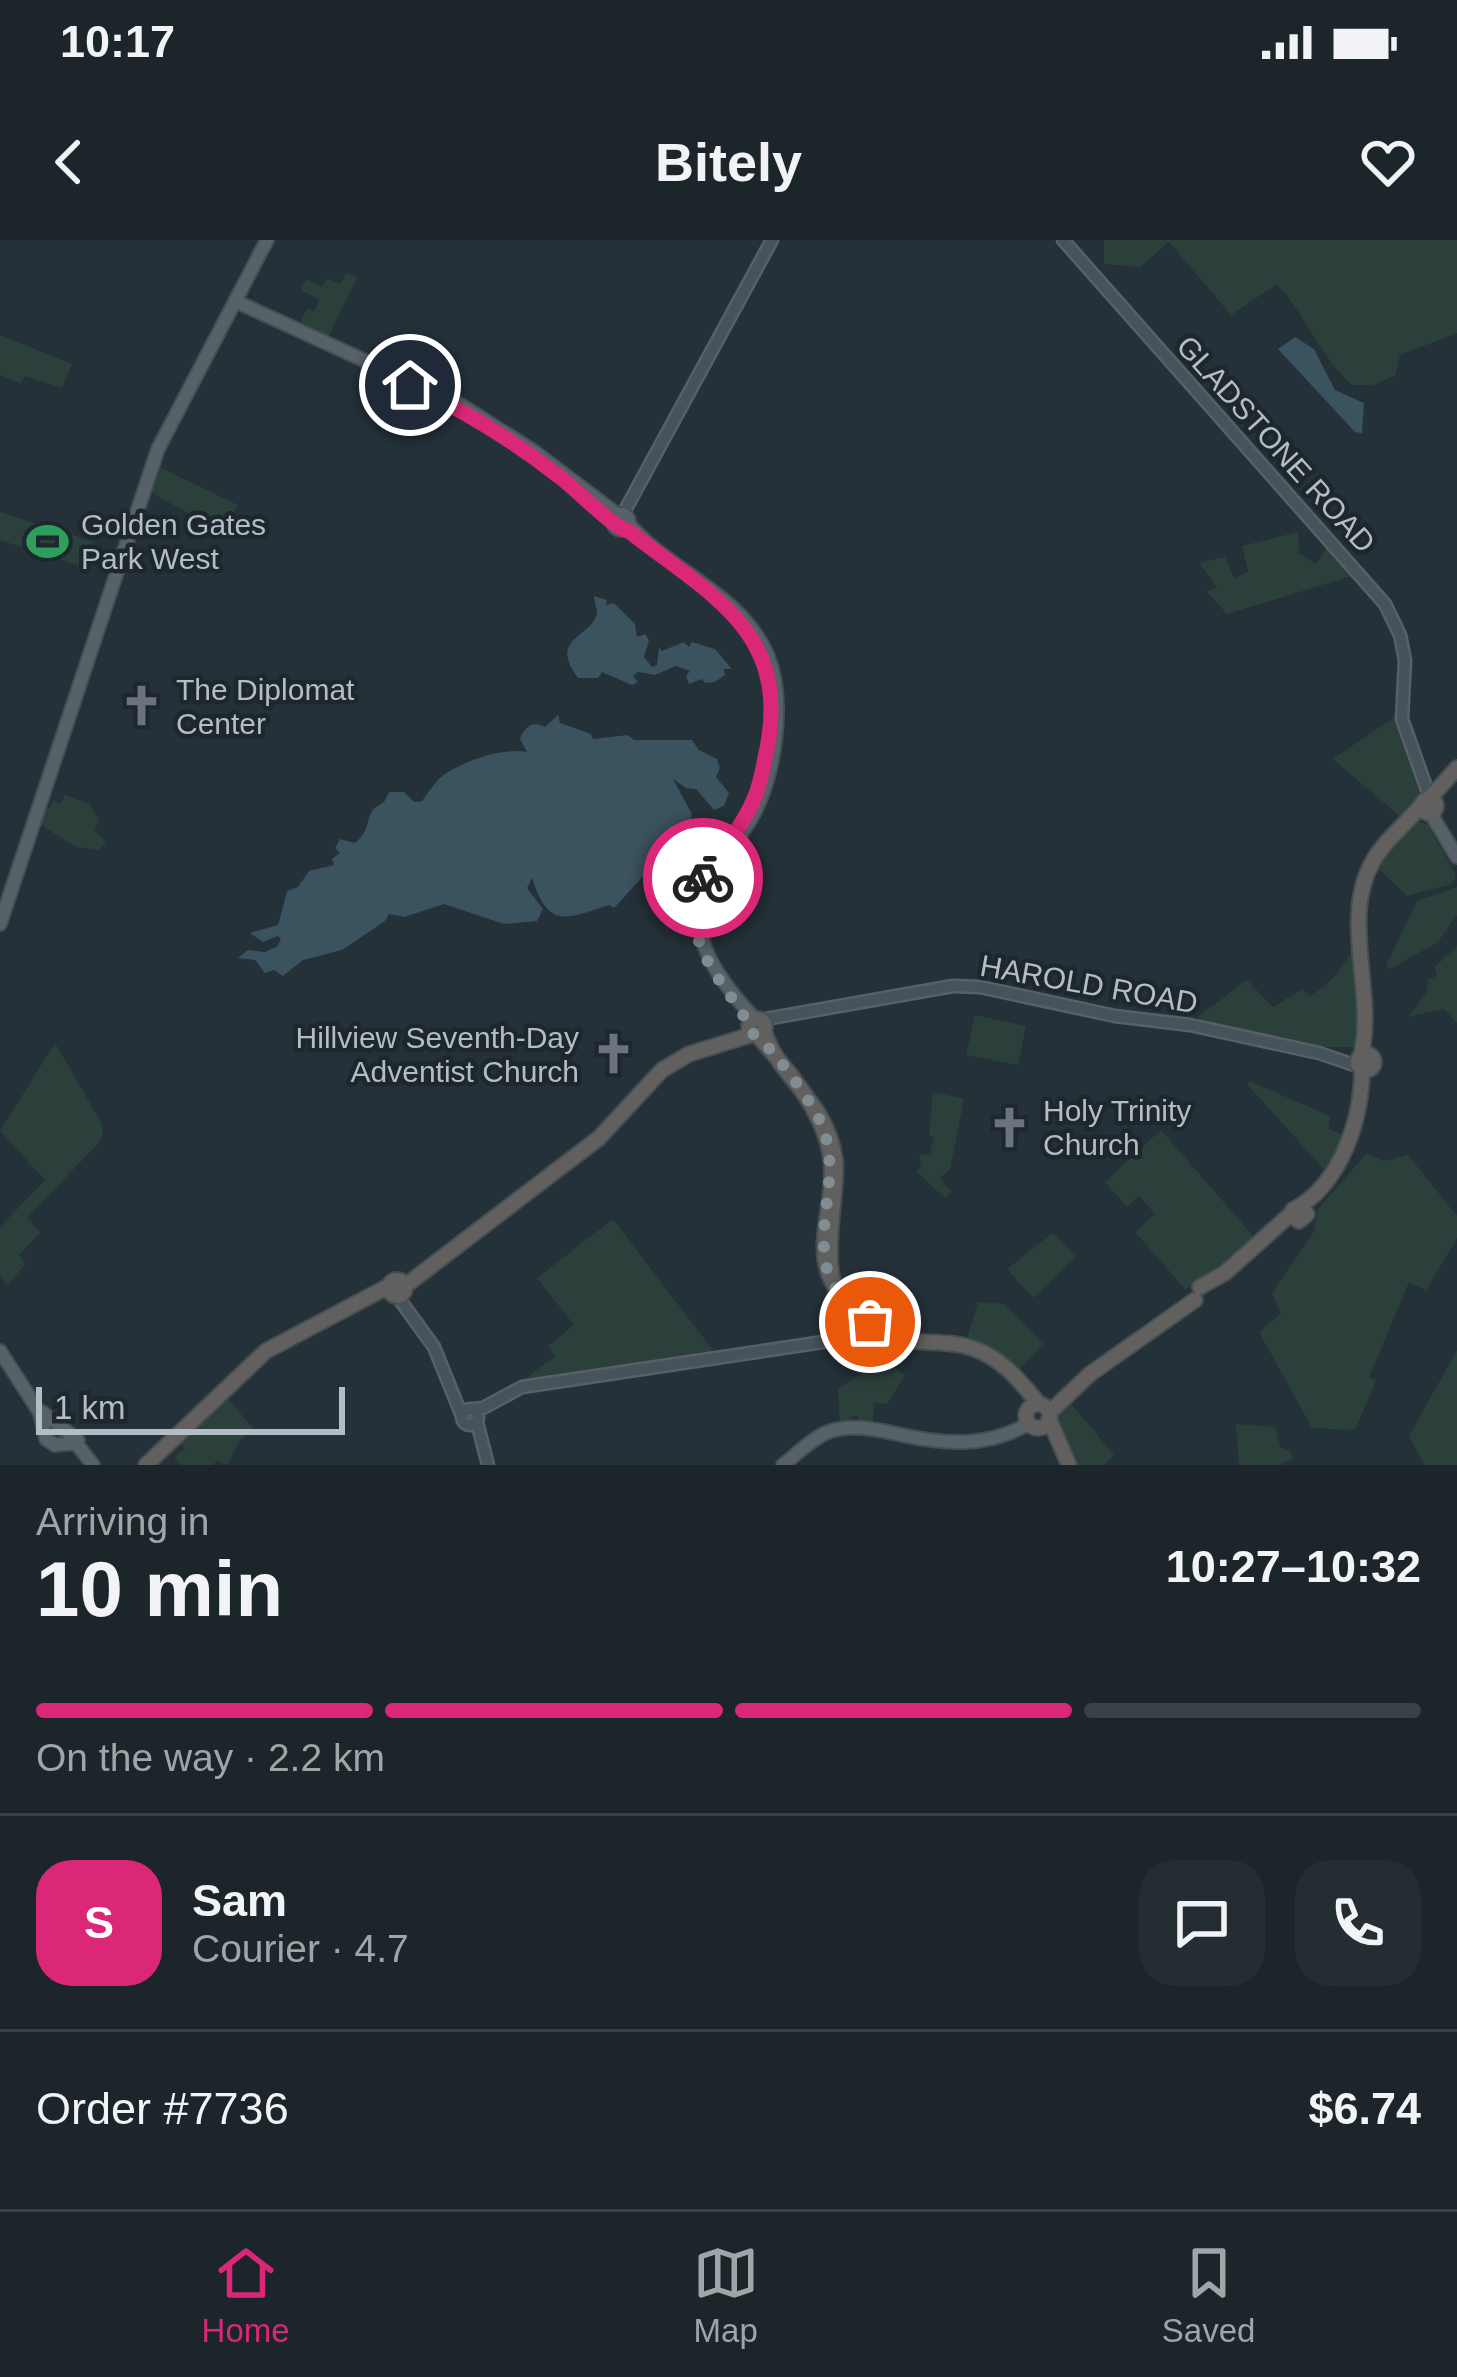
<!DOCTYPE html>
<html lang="en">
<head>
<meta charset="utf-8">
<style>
	:root { --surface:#1b252a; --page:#242d32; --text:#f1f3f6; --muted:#a0a5a8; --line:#394247; --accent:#db2777 }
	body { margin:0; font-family:Helvetica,sans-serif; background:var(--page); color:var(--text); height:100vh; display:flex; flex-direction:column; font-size:45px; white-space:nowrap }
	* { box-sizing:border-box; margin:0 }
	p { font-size:39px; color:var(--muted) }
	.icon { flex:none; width:66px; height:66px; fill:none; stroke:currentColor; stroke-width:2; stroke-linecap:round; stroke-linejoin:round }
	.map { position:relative; height:1225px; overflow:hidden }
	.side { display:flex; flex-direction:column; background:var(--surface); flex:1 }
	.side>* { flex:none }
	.scale { position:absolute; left:36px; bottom:30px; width:309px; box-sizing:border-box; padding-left:12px; border:6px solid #b3bec4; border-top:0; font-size:33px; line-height:42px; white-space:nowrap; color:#b3bec4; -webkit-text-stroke:9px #1d272d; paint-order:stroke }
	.pin { position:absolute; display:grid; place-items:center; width:102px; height:102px; color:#fff; margin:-51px; border:6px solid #fff; border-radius:50%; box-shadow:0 3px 12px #0007 }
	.courier { position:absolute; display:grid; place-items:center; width:120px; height:120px; margin:-60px; border:9px solid #db2777; border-radius:50%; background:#fff; color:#222; box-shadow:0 3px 15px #0007 }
	.overview em { font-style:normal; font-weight:700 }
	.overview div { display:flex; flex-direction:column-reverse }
	.overview { display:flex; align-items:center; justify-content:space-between; height:204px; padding:0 36px }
	h1 { font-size:78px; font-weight:700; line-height:90px }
	.bar { display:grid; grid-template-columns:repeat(4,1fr); gap:18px 12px; align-content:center; height:144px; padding:0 36px }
	.bar i { height:15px; border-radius:9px; background:var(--line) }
	.bar .on { background:var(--accent) }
	.bar p { grid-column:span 4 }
	.line { display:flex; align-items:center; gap:30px; padding:0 36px; border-top:3px solid var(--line) }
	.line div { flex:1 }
	.round { display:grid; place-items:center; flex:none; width:126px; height:126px; border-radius:36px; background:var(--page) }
	.status { display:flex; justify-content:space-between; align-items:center; height:84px; padding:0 60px; background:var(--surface); direction:ltr }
	.status svg { height:33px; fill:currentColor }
	header { display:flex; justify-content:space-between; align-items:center; height:156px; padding:0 36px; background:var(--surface); font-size:54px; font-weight:700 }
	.menu { display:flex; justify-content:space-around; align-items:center; height:168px; border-top:3px solid var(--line); background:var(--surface); font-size:33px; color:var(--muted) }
	.menu a { display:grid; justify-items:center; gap:6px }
	.menu .on { color:var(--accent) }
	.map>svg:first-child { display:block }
	.green { fill:#2c403b }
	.water { fill:#3b525f }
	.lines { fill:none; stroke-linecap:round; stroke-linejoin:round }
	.secondary-casing { stroke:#566066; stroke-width:15 }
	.primary-casing { stroke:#444e54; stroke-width:16 }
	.trunk-casing { stroke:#434d53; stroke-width:18 }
	.secondary { stroke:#46535b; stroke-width:10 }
	.primary { stroke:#566268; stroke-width:12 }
	.trunk { stroke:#62605e; stroke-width:14 }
	.done { stroke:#818d93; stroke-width:12; stroke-dasharray:0 21.6 }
	.route { stroke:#db2777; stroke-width:15 }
	.labels { text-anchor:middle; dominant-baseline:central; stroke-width:9; stroke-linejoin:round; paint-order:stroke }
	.street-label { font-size:30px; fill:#b3bec4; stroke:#1d272d }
	.poi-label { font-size:30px; fill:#b3bec4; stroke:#1d272d; text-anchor:start }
</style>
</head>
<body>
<div class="status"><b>10:17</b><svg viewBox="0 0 49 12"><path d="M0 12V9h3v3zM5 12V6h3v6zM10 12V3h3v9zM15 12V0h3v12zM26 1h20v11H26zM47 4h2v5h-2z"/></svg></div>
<header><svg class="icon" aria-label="back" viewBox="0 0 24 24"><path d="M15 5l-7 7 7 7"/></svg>Bitely<svg class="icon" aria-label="heart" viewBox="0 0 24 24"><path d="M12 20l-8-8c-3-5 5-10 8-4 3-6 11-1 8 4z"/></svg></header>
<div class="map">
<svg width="1457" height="1225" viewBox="0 0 1457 1225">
	<rect width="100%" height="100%" fill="#243138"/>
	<path class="green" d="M1104,0h353v93l-57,22 -5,21 -23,9h-20c-32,-29 -46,-69 -75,-101l-46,31 -62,-73 -29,25 -36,-3z
		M347,33l10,5 -30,61 -28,-14 8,-16 7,2 6,-11 -19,-10 5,-11 16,8 5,-9 13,6z
		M0,95l72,29 -10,24 -37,-12 -4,8 -21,-9z
		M159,227l79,38 -16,28 -73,-42z
		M0,272l94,30 -8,26 -86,-28z
		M1298,292l1,21 17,11 13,-20 26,31 -128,39 -21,-23 11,-3 -18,-25 26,-6 9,22 14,-8 -6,-25z
		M1399,474l8,41 20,39 -24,25 -70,-60z
		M65,555l25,9 9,17 -5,9 12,13 -7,7 -23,-3 -38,-24 5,-17 7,2 3,-7 8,2z
		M1419,582l8,2 29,51 -4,9 -45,12 -29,-28 16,-23z
		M1457,647v28l-19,27 -48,27 -4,-3 31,-65z
		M1457,706v77l-13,-14 -36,8 19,-26 1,-12 9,-3 -2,-9z
		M1353,712l5,91 -4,4h-41l-113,-25 -2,-5 49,-37 26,27 29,-18 8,8 23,-19z
		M975,775l51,11 -8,39 -52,-10z
		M55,803l47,81 1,10 -5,10 -71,73 13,16 -21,22 7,9 -19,21 -7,-9v-49l45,-47 -45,-49z
		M1249,841l81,35 -2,13 17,7 -18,37 -79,-88z
		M933,852l31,7 -14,70 -10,9 12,14 -7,6 -28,-26 4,-8 -2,-9 11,-1 4,-17 -5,-2z
		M1161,890l94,108 -53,43 -17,8 -50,-57 20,-18 -16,-18 -12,11 -22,-25z
		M1366,914l18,7 24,-6 49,61v22l-31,52 -17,-8 -40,95 7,4 -21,49 -43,-2 -53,-96 22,-18 -9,-21 43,-63 2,-20z
		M613,979l102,134 -198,32 38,-29 -7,-10 26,-21 -37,-47z
		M1053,993l23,24 -43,41 -26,-29z
		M978,1062l27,2 38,40 -24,25 -26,-20 -26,-10z
		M1457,1110v115h-33l-15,-29z
		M883,1119l22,16 -18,29 -13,-2 -1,24h-14l-1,-10h-6l-3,10h-9l-2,-37z
		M226,1157l27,31 -16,16 -9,21 -11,-4 -5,4h-31l-7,-8 11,-8 -5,-6z
		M1068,1160l46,55 -10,10h-30c-10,-23 -29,-47 -6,-65z
		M1236,1184l39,3 5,20 11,5 2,8 -10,2v3h-44z"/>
	<path class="water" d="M1295,97l19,12 21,41 29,13 -2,30 -7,-1 -77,-83z
		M594,356l13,4 -1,5 8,-2 21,21 2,13 8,-3 4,6 -5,17 8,10 5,-2 2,-18 3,4 22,-9 5,5 3,-5 23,7 17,20h-8l1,6 -10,7 -10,1 -3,-4 -13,5 -3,-8 4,-5 -14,-5 -21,9 -17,-3 -5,4 5,6 -6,3 -30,-13 -4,6h-20c-31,-41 15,-41 19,-65 0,-6 -3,-11 -3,-17z
		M558,475l2,8 31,11 2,5 35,-4 6,5h58l7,10 18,9 3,9 -4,9 13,16 -5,13 -10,4 -18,-21 -10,-1 -13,-9 19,35 -4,22 -20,7 -19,27 -35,38 -5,-3c-42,13 -60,26 -77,-27l-5,10 16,21 -6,12 -33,3 -60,-20 -40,13 -15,-3 -4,7 -43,29 -39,10 -20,16 -9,-6 -9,3 -10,-13 -17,-2 10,-8 17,2 13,-6 3,-8 -4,-2 -14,6 -13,-9 28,-8 9,-34 11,-4 11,-16 25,-6 -2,-6 8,-6 -5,-5 5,-9 15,4c14,-11 11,-22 18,-34l11,-7 5,-10h15l10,10 8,-1c5,-7 12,-17 17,-22 17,-16 64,-32 88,-27l-7,-13c4,-12 13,-19 25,-12z"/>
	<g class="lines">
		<defs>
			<path id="secondary" d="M1063,0l322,364 15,31 5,25 -3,59 28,79
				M623,274l149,-274
				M760,780l193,-34 27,1 135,29 75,9 129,28 41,14
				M397,1056l37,51 28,69
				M462 1177a8 8 0 1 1 16 0a8 8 0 1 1-16 0Z
				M472,1169l11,-1 39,-21 301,-45 19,-6 11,-11
				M477,1182l11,43"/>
			<path id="primary" d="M235,61l226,104 74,47 83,63
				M613 282a8 8 0 1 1 16 0a8 8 0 1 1-16 0Z
				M628,283c42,49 111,69 139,131 20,46 8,126 -18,168 -13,21 -30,39 -41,61 -27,51 14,101 48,137
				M1431,574l26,43
				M0,684l158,-475 109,-209
				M0,1111l40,62 6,26 9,6 21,-2 17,22
				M42,1172l36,28
				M783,1225c14,-11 28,-26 45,-33 22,-9 51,-2 74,3 45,10 86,12 126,-11"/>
			<path id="trunk" d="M1430,558l27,-30
				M1422 566a7 7 0 1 1 14 0a7 7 0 1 1-14 0Z
				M749 787a8 8 0 1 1 16 0a8 8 0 1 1-16 0Z
				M757,795c33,37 75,85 75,138 0,28 -10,56 -7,85 3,29 26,47 28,67l11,5 6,-6 -1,-7c-5,-3 -11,-3 -16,-6 -42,-26 -13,-114 -18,-152 -9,-61 -59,-83 -71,-129
				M1358 822a8 8 0 1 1 16 0a8 8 0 1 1-16 0Z
				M1361,816c15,-63 -21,-137 12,-195 13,-23 34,-37 49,-57
				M1300,967l7,7 -8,7 -6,-4v-7c48,-25 69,-91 69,-142
				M389 1048a8 8 0 1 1 16 0a8 8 0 1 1-16 0Z
				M405,1046l194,-148 63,-68 27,-16 65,-20
				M1200,1047l25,-14 67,-60
				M870,1081c27,31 68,15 102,27 30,10 48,33 67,56
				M1026 1176a12 12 0 1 1 24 0a12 12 0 1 1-24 0Z
				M1050,1172l40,-38 105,-74
				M1049,1179l20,46
				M146,1225l120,-114 123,-65"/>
		</defs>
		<use href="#secondary" class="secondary-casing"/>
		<use href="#primary" class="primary-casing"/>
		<use href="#trunk" class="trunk-casing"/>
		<use href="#secondary" class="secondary"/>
		<use href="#primary" class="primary"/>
		<use href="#trunk" class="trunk"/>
	</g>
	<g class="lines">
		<path class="done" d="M703,638c-22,52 4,85 33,126 7,8 9,16 13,24 3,7 7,7 12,12 20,20 42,50 56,75 27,50 1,94 8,145 4,27 26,46 29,67l10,3 6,-8"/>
		<path class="route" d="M410,145c53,25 101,54 147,90 22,16 53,51 73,57 80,63 160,99 137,216 -4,18 -6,37 -14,53 -12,28 -34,51 -50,77"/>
	</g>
	<defs>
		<symbol id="stadium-bare" viewBox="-9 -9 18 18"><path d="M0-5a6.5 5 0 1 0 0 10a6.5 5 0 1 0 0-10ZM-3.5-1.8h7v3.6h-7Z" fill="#2e9e5b" stroke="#1d272d" stroke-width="2.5" paint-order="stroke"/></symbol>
		<symbol id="church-bare" viewBox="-9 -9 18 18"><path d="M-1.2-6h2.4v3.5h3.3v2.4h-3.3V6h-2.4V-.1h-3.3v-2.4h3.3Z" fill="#6b7280" stroke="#1d272d" stroke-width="2.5" paint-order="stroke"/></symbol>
	</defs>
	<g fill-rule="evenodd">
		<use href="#stadium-bare" x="18" y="272" width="59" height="59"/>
		<use href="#church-bare" x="112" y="436" width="59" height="59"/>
		<use href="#church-bare" x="584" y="784" width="59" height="59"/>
		<use href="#church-bare" x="980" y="858" width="59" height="59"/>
	</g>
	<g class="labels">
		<g class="street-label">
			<text transform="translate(1276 204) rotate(48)">GLADSTONE ROAD</text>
			<text transform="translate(1089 744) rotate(10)">HAROLD ROAD</text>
		</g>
		<g class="poi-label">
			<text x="81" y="284">Golden Gates<tspan x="81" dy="34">Park West</tspan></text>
			<text x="176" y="449">The Diplomat<tspan x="176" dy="34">Center</tspan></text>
			<text x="579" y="797" text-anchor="end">Hillview Seventh-Day<tspan x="579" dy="34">Adventist Church</tspan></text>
			<text x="1043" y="870">Holy Trinity<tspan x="1043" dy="34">Church</tspan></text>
		</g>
	</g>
</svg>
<div class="scale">1 km</div>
<div class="pin" style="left:870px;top:1082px;background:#ea580c"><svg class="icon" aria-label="bag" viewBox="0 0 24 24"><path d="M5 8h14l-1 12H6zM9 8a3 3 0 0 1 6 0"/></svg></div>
<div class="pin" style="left:410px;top:145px;background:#1f2937"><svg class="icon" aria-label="home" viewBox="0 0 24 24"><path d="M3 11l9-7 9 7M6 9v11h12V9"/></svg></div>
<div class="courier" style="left:703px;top:638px"><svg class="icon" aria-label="bike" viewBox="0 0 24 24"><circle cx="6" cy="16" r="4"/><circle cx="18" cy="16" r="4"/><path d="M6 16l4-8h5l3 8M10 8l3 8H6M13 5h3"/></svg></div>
</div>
<section class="side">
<div class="overview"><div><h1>10 min</h1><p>Arriving in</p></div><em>10:27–10:32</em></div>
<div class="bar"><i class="on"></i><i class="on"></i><i class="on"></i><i></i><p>On the way · 2.2 km</p></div>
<div class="line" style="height:216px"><b class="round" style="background:var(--accent);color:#fff">S</b><div><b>Sam</b><p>Courier · 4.7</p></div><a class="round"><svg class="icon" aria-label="chat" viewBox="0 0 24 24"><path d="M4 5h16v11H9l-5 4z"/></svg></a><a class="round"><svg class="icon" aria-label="phone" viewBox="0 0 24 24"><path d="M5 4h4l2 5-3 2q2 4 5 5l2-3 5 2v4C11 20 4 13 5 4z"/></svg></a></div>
<div class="line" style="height:156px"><div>Order #7736</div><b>$6.74</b></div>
</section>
<nav class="menu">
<a class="on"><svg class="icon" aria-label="home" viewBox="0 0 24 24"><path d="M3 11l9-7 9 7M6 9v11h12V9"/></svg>Home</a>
<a><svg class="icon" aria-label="map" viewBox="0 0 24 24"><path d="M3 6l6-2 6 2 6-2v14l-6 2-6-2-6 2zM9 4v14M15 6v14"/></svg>Map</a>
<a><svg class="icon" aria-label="saved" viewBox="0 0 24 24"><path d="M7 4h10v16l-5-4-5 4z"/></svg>Saved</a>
</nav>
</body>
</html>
